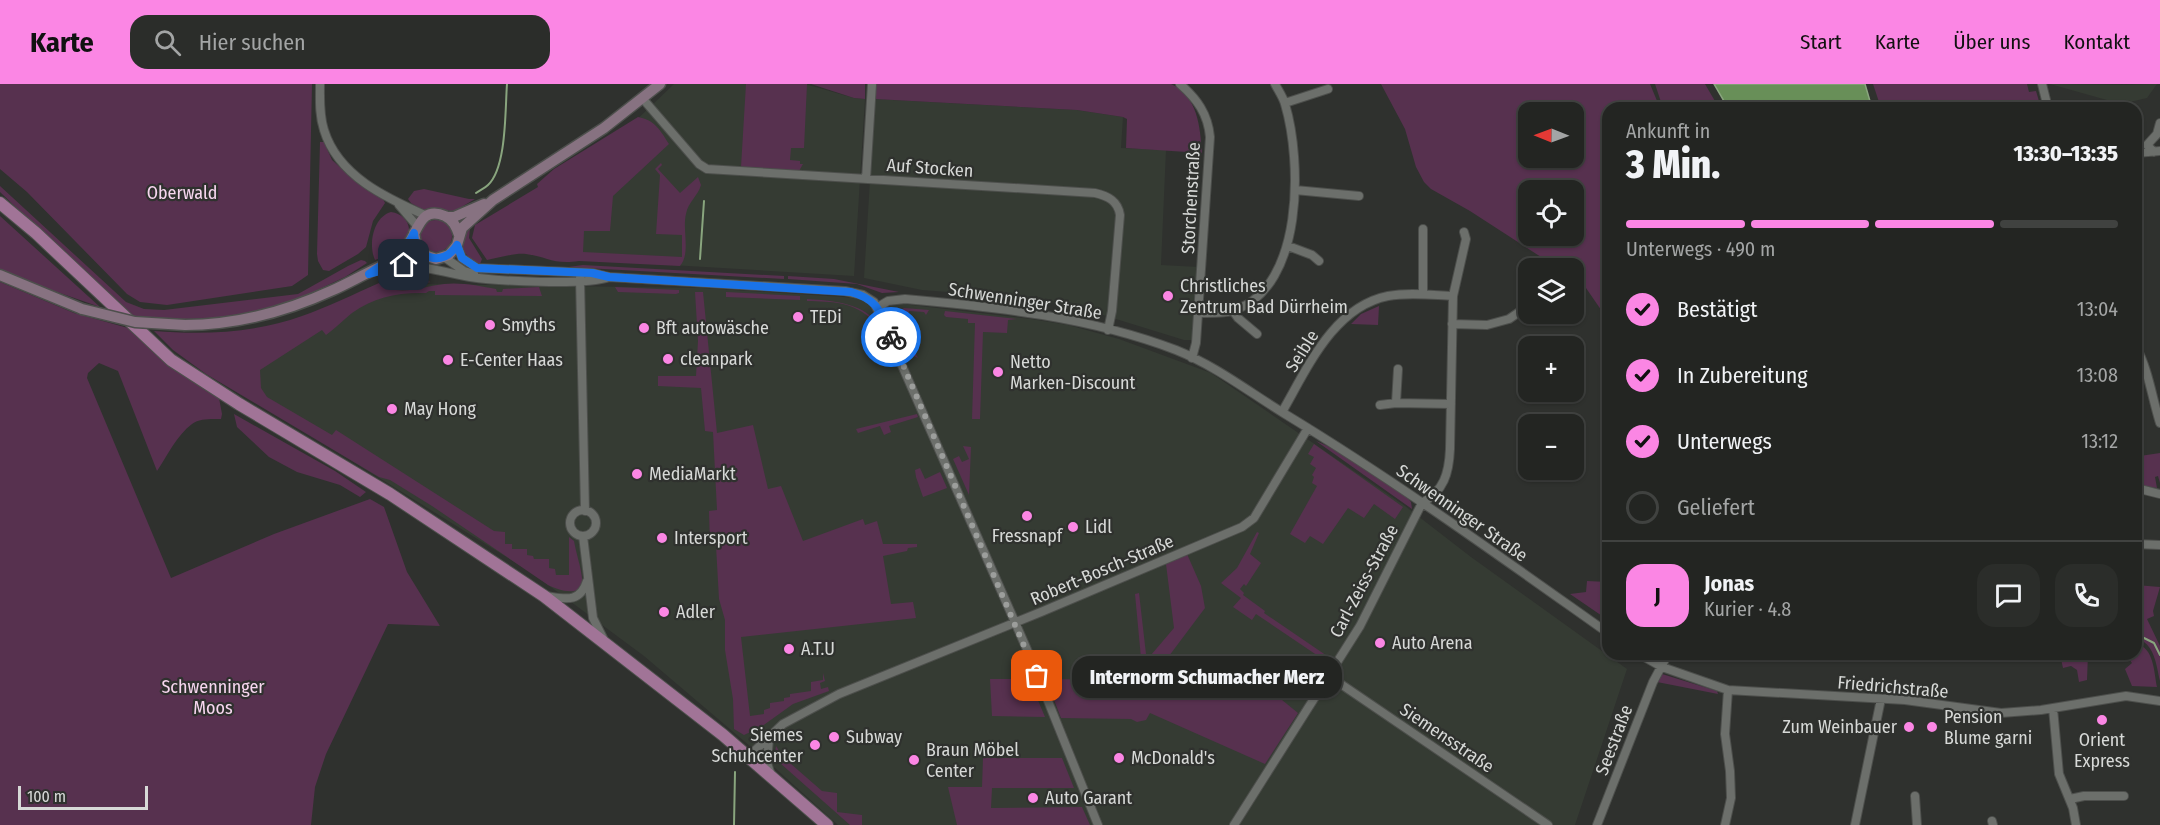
<!DOCTYPE html>
<html lang="de">
<head>
<meta charset="utf-8">
<style>
	:root { --surface:#232522; --page:#2b2d2a; --text:#f1f3f6; --muted:#a3a5a5; --line:#404240; --accent:#fb86e4 }
	body { margin:0; font-family:"Fira Sans Condensed",sans-serif; background:var(--page); color:var(--text); height:100vh; display:flex; flex-direction:column; font-size:22px; white-space:nowrap }
	* { box-sizing:border-box; margin:0 }
	p { font-size:20px; color:var(--muted) }
	.icon { flex:none; width:33px; height:33px; fill:none; stroke:currentColor; stroke-width:2; stroke-linecap:round; stroke-linejoin:round }
	.map { position:relative; flex:1; overflow:hidden }
	.details { position:absolute; left:1602px; top:18px; width:540px; height:558px; display:flex; flex-direction:column; background:var(--surface); border-radius:18px; box-shadow:0 2px 4px #0004,0 0 0 2px var(--line) }
	.details>* { flex:none }
	.needle { width:39px; rotate:271deg }
	.tools { position:absolute; left:1518px; top:18px; display:grid; gap:12px }
	.tools a { display:grid; place-items:center; width:66px; height:66px; border-radius:12px; background:var(--surface); box-shadow:0 2px 4px #0004,0 0 0 2px var(--line); font-size:30px }
	.scale { position:absolute; left:18px; bottom:15px; width:130px; box-sizing:border-box; padding-left:6px; border:3px solid #d7d9d7; border-top:0; font-size:16px; line-height:21px; white-space:nowrap; color:#d7d9d7; -webkit-text-stroke:4px #2f312e; paint-order:stroke }
	.pin { position:absolute; display:grid; place-items:center; width:51px; height:51px; color:#fff; margin:-26px; border-radius:12px; box-shadow:0 3px 9px #0006 }
	.courier { position:absolute; display:grid; place-items:center; width:60px; height:60px; margin:-30px; border:4px solid #1a73e8; border-radius:50%; background:#fff; color:#222; box-shadow:0 2px 8px #0007 }
	.bubble { position:absolute; height:42px; border-radius:18px; background:var(--surface); box-shadow:0 2px 4px #0004,0 0 0 2px var(--line); font-size:20px; font-weight:800; line-height:42px; text-align:center }
	.head em { font-style:normal; font-weight:800 }
	.head div { display:flex; flex-direction:column-reverse }
	.head { display:flex; align-items:center; justify-content:space-between; height:102px; padding:0 24px }
	h1 { font-size:39px; font-weight:800; line-height:45px }
	.bar { display:grid; grid-template-columns:repeat(4,1fr); gap:9px 6px; align-content:center; height:72px; padding:0 24px }
	.bar i { height:8px; border-radius:4px; background:var(--line) }
	.bar .current { background:var(--accent) }
	.bar p { grid-column:span 4 }
	.line { display:flex; align-items:center; gap:15px; padding:0 24px; border-top:2px solid var(--line) }
	.line div { flex:1 }
	.round { display:grid; place-items:center; flex:none; width:63px; height:63px; border-radius:18px; background:var(--page) }
	ol { padding:0 24px; list-style:none }
	li { display:flex; align-items:center; gap:18px; height:66px }
	li p { margin-inline-start:auto }
	li .icon { padding:6px; border-radius:50%; background:var(--accent); color:#111; stroke-width:4 }
	li:last-child { color:var(--muted) }
	li i { width:33px; height:33px; border:3px solid var(--line); border-radius:50% }
	header { display:flex; align-items:center; gap:36px; box-sizing:border-box; height:84px; padding:0 30px; background:var(--accent); color:#111 }
	header strong { font-size:28px }
	nav { display:flex; gap:33px; margin-inline-start:auto; font-size:21px }
	.search { width:420px; height:54px; background:var(--page); display:flex; align-items:center; gap:15px; box-sizing:border-box; padding:0 21px; border-radius:18px; color:var(--muted); font-size:22px }
	.map>svg:first-child { display:block }
	.built { fill:#353b33 }
	.green { fill:#57314f; fill-rule:evenodd }
	.water { fill:#688f58; stroke:#89a57e; stroke-width:1.5 }
	.lines { fill:none; stroke-linecap:round; stroke-linejoin:round }
	.stream { stroke:#89a57e; stroke-width:2 }
	.street-casing { stroke:#4d4f4c; stroke-width:10 }
	.secondary-casing { stroke:#4d4f4c; stroke-width:13 }
	.primary-casing { stroke:#4d4f4c; stroke-width:14 }
	.street { stroke:#6c6f6b; stroke-width:8 }
	.secondary { stroke:#877281; stroke-width:10 }
	.primary { stroke:#a17497; stroke-width:12 }
	.secondary-bridge-casing { stroke:#4d4f4c; stroke-width:13; stroke-linecap:butt }
	.secondary-bridge { stroke:#877281; stroke-width:10 }
	.done { stroke:#9c9e9c; stroke-width:6; stroke-dasharray:0 10.8 }
	.route { stroke:#1a73e8; stroke-width:8 }
	.poi-dot { fill:#fb86e4; stroke:#2f312e; stroke-width:2 }
	.labels { text-anchor:middle; dominant-baseline:central; stroke-width:4.5; stroke-linejoin:round; paint-order:stroke }
	.street-label { font-size:18px; fill:#d7d9d7; stroke:#2f312e }
	.park-label { font-size:18px; fill:#f7d6ef; stroke:#2f312e }
	.poi-label { font-size:18px; fill:#d7d9d7; stroke:#2f312e; text-anchor:start }
</style>
</head>
<body>
<header>
<strong>Karte</strong>
<div class="search"><svg class="icon" aria-label="search" viewBox="0 0 24 24"><circle cx="10" cy="10" r="6"/><path d="M15 15l6 6"/></svg>Hier suchen</div>
<nav><a>Start</a><a>Karte</a><a>Über uns</a><a>Kontakt</a></nav>
</header>
<div class="map">
<svg width="2160" height="741" viewBox="0 0 2160 741">
	<rect width="100%" height="100%" fill="#2f312e"/>
	<path class="built" d="M674,0h131l49,14 11,1 -11,177 -284,-17 12,-87z
		M2050,0l75,1 32,-1 -10,14 -26,6z
		M875,15l202,11 46,7 -2,31 45,2 -5,115 38,2 -6,73h-9l-94,-29 -53,-12 -115,-9 -58,-12z
		M414,200l288,4 141,9 188,22 37,6 51,14 92,34 194,133 66,51 156,112 -52,156h-737l-74,-67 -120,-102 -112,-83 -278,-173v-58l133,-55z"/>
	<path class="green" d="M0,0h312l-4,191 -16,11 -125,19 -27,-3 -13,-8 -100,-102 -27,-23z
		M746,0h61l-3,64h-13l-1,12 10,1v3h3l-4,7 -58,-4z
		M811,0h54v15l-11,-1z
		M876,0h295c27,13 29,42 31,69l-76,-5 1,-29 -4,-2 -46,-7 -202,-11z
		M1381,0h269l10,24h-52v212l-22,-32 -12,-9v-11h-16l-88,-57 -39,-22 -7,-7 -8,-15 -11,-38zM1528,28h46v46h-46zM1528,106h46v46h-46z
		M1655,0h50l14,24h-56z
		M1873,0h154l2,8 7,-1 5,17h-160z
		M638,33c17,3 22,13 31,27l-56,52 -3,35h-26l-1,21 99,5v-22l-26,-1 4,-59 -5,-6 6,-6 1,2 -4,4 22,24 18,-16 3,8c-3,11 -13,17 -15,29 -4,16 5,39 -6,52l-101,-5c-25,4 -31,-4 -53,-7 -13,-1 -27,4 -39,6l-15,-22 3,-13 63,-38 -1,-3 17,-15z
		M320,58h4l8,18 20,18 31,21 2,4 -12,18 -7,26 -8,7 -29,17 -6,-1 -5,-9 -1,-7z
		M0,102l126,116 18,7 20,1 134,-16 50,-28 13,-6 4,1 2,2 -22,14 -47,22 -38,12 -44,7 -32,1 -46,-1 -16,-8 -122,-118z
		M424,105l45,10h6l-17,10v2l-35,-1 -12,-7 -3,-4 6,-8z
		M391,128c16,2 24,18 13,31 -7,8 -20,14 -29,17 -7,-15 -2,-43 16,-48z
		M0,132l100,91 -63,-22 -37,-16z
		M420 152a16 16 0 1 1 32 0a16 16 0 1 1-32 0Z
		M470,144l-1,10 13,21 -2,5 -10,-5 -8,-10 3,-18z
		M583,181l201,11v3l-216,-12z
		M393,191l38,7c-15,2 -35,9 -48,-1z
		M788,192l46,3 65,13 -17,1 -25,-9 -69,-5z
		M0,198l74,31 54,15 91,70 3,16 -1,5c-9,0 -21,-1 -29,5 -15,11 -25,32 -35,47l-39,-100 -19,-8 -11,10 -1,5 84,200 103,-44 96,-35 14,8 23,65 33,54 -52,-2 -62,130 -11,33 -4,38h-311z
		M379,199c18,15 45,3 65,1 17,-2 36,2 52,5l1,3h5l1,-3 36,-2 3,9 -107,-1v-4h-6l-3,2c-27,-1 -52,4 -74,20 -9,7 -16,15 -26,22l-4,-5 -62,40 1,18 6,9 65,38 4,-5 158,101 11,1v12h7v5h15v6l6,1 1,3h15v9l6,1 1,6h13v-38l5,4c2,12 7,26 8,37 3,21 -25,12 -34,7l-116,-79 -42,-26 -11,-3 -173,-103 -33,-24 -19,-19c51,4 100,2 148,-15 26,-9 52,-22 77,-33z
		M615,203l64,3v3l-3,1 -58,-2z
		M695,208h8l14,141 36,-8 15,64 13,-3 22,55 60,-22 2,6 12,-4 6,23h34v3l-9,1 -1,3 -24,5 8,48 22,-2 3,16 -175,19 9,79 14,-2v-4l6,-2v-5l14,-2v-3l6,-1v-3l21,-3v-9l12,-2v-7l2,8 -5,2 1,6 7,-2 1,4 -36,13 -32,23 -17,8 -10,-6 -1,-30 -8,-49v-30l-6,-21 -3,-53h-6l-1,-35 8,-1 -4,-78 -8,-1 -4,-43 -43,-2v-10h38l2,-35z
		M726,208l74,4v4l-74,-3z
		M807,215c30,2 67,4 77,39h-3v-4l-13,-1 1,-16c-19,-16 -37,-15 -62,-16z
		M1379,222l-1,19 -27,-1 10,-10z
		M904,224l25,2 -3,5 -2,-3 -15,-1 -1,4h-7v7l8,1 -1,15 10,20 -12,-5 -13,-29 2,-10z
		M945,227l72,8 -9,1 -1,13 -24,-1 -3,87h-8l3,-96h-7v-4l-22,-2 -2,-2z
		M234,330l101,57 31,21 -6,5 -20,-12 -43,-13 -28,-15 -32,-30z
		M917,330l1,3 -29,9 2,6 -7,3 -4,-9 -22,7 -2,-4z
		M1316,357l23,10 68,46 4,5 1,7z
		M1314,360l89,63 -8,12 -21,-15 -10,14 -16,-10 -25,36 -13,-8 -5,7 -15,-9 27,-48 -5,-3 2,-6 -2,-2 4,-7 -6,-4 4,-7 -6,-3z
		M963,362l8,1 -2,48 -16,-36 6,-3 3,6 7,-3z
		M2160,369v30l-2,-7 -3,1 2,11 -18,-3 1,-29z
		M920,384l5,11 15,-7 7,16 -24,9 -7,-20 -1,-7z
		M1257,448l2,1 -9,21 11,9 -15,23 -2,-2 -4,5 4,4 -1,2 22,16 -1,2 69,47 -3,4 -74,-50 -4,6 -19,-13 8,-9 -20,-15 16,-15z
		M1187,470l14,32 4,22 -36,48 54,40 17,-23 9,6 6,-6 17,13 7,-12 5,-1 -13,18 27,22 -33,51 -115,-51 -4,7 -9,2 -6,-3 -70,-1 -15,-39 71,1 3,-22h21l-6,-64 4,-1 7,61 5,1 23,-27 -8,-64z
		M1587,497l21,1v38l-38,-26 16,-2z
		M2136,501l24,2 -7,24 1,5 -7,3 13,27v35c-4,-17 -5,-37 -24,-43z
		M2136,560c18,3 18,28 21,43l-25,-1 -7,-17 7,-6 -7,-9h11z
		M2076,570h12l-1,26 -8,2 -2,-12 -6,-4 -8,2 -2,-9h5v-4z
		M1662,590l55,17 1,3 -61,-12z
		M990,595h39l16,38 -53,-1z
		M776,662l7,11 39,34 15,2v19l25,3v10h-12l-70,-62 -5,-11z
		M983,674h79l12,30h-82l-1,20 91,-1 8,18h-133l-9,-38h34z"/>
	<path class="water" d="M1714,0h151l7,24h-144z"/>
	<g class="lines">
		<path class="stream" d="M476,109c4,-3 9,-5 12,-8 19,-18 17,-76 19,-101
			M700,175l4,-58
			M2136,550l18,9 6,12
			M734,741l1,-53"/>
		<defs>
			<path id="street" d="M320,0c0,15 -1,31 4,46 14,46 62,68 103,86
				M1180,0c17,15 28,30 30,53l-14,206 -4,15
				M2042,0l6,24
				M643,15l56,65 8,5 388,24c13,3 23,8 25,22l-8,96 -4,19
				M1285,19l43,-14
				M2154,68l-7,-7 10,-11 3,-11
				M2136,69l24,-2
				M866,95l6,-95
				M1295,106l64,6
				M399,121l18,21
				M457,161l5,13 15,10 116,5 16,4 236,14 18,4 11,7 155,352 69,171
				M1288,162l24,9 7,6
				M444,173l20,14 10,3
				M383,186c33,-10 54,2 87,7 28,4 115,9 139,0
				M580,194l5,233
				M1423,210v-65
				M878,223l10,-6 17,-2c91,8 185,18 271,51 40,16 73,42 109,64 112,68 217,144 323,219
				M1233,227l5,7 19,16
				M1198,229c12,0 25,1 37,-3 69,-24 67,-149 50,-206 -2,-7 -7,-14 -10,-20
				M1452,240l35,1 22,-6 19,-13
				M2136,263c13,24 16,51 24,76
				M1398,285l-2,34 55,1
				M1380,321l16,-2
				M1282,328c25,-43 51,-105 106,-116 21,-4 43,-1 65,0
				M2136,404l24,6
				M570 439a13 13 0 1 1 26 0a13 13 0 1 1-26 0Z
				M583,452l10,82 10,20
				M2136,460l24,1
				M546,512c20,3 34,7 41,-15
				M1639,570l23,13 66,23 177,10 96,13 40,-3 85,-14 34,5
				M1329,592l219,149
				M2053,624l6,66 14,34 3,17
				M769,654l-2,25 4,12
				M748,673l35,-33 56,-30 202,-82 201,-85 12,-9 54,-90
				M1915,712l2,29
				M2070,715l14,-3h40
				M1992,737l1,4
				M1234,741l126,-199 62,-123c22,-12 27,-30 28,-54l3,-153 13,-57 -2,-7
				M1597,741l56,-143 15,-28
				M1725,741l6,-27 -1,-27 -5,-37 3,-44
				M1855,741l26,-126"/>
			<path id="secondary" d="M448,133h6l30,-13
				M414,149l3,15 5,6 14,5 13,-4 8,-10 5,-17 31,-28 111,-72 56,-44
				M393,172c5,-3 11,-7 15,-12 10,-12 12,-39 37,-28 8,4 11,10 14,19
				M0,191l82,34
				M185,241c53,0 100,-13 148,-35 23,-10 67,-37 89,-36"/>
			<path id="primary" d="M0,119l36,30 135,127 68,44 151,90 154,102 179,139 104,90"/>
		</defs>
		<use href="#street" class="street-casing"/>
		<use href="#secondary" class="secondary-casing"/>
		<use href="#primary" class="primary-casing"/>
		<use href="#street" class="street"/>
		<use href="#secondary" class="secondary"/>
		<use href="#primary" class="primary"/>
		<defs>
			<path id="secondary-bridge" d="M82,225l53,13 50,3"/>
		</defs>
		<use href="#secondary-bridge" class="secondary-bridge-casing"/>
		<use href="#secondary-bridge" class="secondary-bridge"/>
	</g>
	<g class="lines">
		<path class="done" d="M891,253l146,339"/>
		<path class="route" d="M404,181l-35,9c16,-12 37,-22 45,-41 1,26 29,35 43,12l5,13 15,10 115,5 17,4 242,15c28,8 29,20 40,45"/>
	</g>
	<g class="poi-dot">
		<circle cx="1168" cy="212" r="6"/>
		<circle cx="798" cy="233" r="6"/>
		<circle cx="490" cy="241" r="6"/>
		<circle cx="644" cy="244" r="6"/>
		<circle cx="668" cy="275" r="6"/>
		<circle cx="448" cy="276" r="6"/>
		<circle cx="998" cy="288" r="6"/>
		<circle cx="392" cy="325" r="6"/>
		<circle cx="637" cy="390" r="6"/>
		<circle cx="1027" cy="432" r="6"/>
		<circle cx="1073" cy="443" r="6"/>
		<circle cx="662" cy="454" r="6"/>
		<circle cx="664" cy="528" r="6"/>
		<circle cx="1380" cy="559" r="6"/>
		<circle cx="789" cy="565" r="6"/>
		<circle cx="2102" cy="636" r="6"/>
		<circle cx="1909" cy="643" r="6"/>
		<circle cx="1932" cy="643" r="6"/>
		<circle cx="834" cy="653" r="6"/>
		<circle cx="815" cy="661" r="6"/>
		<circle cx="1119" cy="674" r="6"/>
		<circle cx="914" cy="676" r="6"/>
		<circle cx="1033" cy="714" r="6"/>
	</g>
	<g class="labels">
		<g class="street-label">
			<text transform="translate(930 84) rotate(4)">Auf Stocken</text>
			<text transform="translate(1191 114) rotate(-87)">Storchenstraße</text>
			<text transform="translate(1025 217) rotate(9)">Schwenninger Straße</text>
			<text transform="translate(1302 267) rotate(-58)">Seible</text>
			<text transform="translate(1462 429) rotate(35)">Schwenninger Straße</text>
			<text transform="translate(1102 486) rotate(-23)">Robert-Bosch-Straße</text>
			<text transform="translate(1364 497) rotate(-62)">Carl-Zeiss-Straße</text>
			<text transform="translate(1893 603) rotate(5)">Friedrichstraße</text>
			<text transform="translate(1447 654) rotate(34)">Siemensstraße</text>
			<text transform="translate(1614 656) rotate(-69)">Seestraße</text>
		</g>
		<g class="park-label">
			<text x="182" y="109">Oberwald</text>
			<text x="213" y="603">Schwenninger<tspan x="213" dy="21">Moos</tspan></text>
		</g>
		<g class="poi-label">
			<text x="1180" y="202">Christliches<tspan x="1180" dy="21">Zentrum Bad Dürrheim</tspan></text>
			<text x="810" y="233">TEDi</text>
			<text x="502" y="241">Smyths</text>
			<text x="656" y="244">Bft autowäsche</text>
			<text x="680" y="275">cleanpark</text>
			<text x="460" y="276">E-Center Haas</text>
			<text x="1010" y="278">Netto<tspan x="1010" dy="21">Marken-Discount</tspan></text>
			<text x="404" y="325">May Hong</text>
			<text x="649" y="390">MediaMarkt</text>
			<text x="1085" y="443">Lidl</text>
			<text x="1027" y="452" text-anchor="middle">Fressnapf</text>
			<text x="674" y="454">Intersport</text>
			<text x="676" y="528">Adler</text>
			<text x="1392" y="559">Auto Arena</text>
			<text x="801" y="565">A.T.U</text>
			<text x="1944" y="633">Pension<tspan x="1944" dy="21">Blume garni</tspan></text>
			<text x="1897" y="643" text-anchor="end">Zum Weinbauer</text>
			<text x="803" y="651" text-anchor="end">Siemes<tspan x="803" dy="21">Schuhcenter</tspan></text>
			<text x="846" y="653">Subway</text>
			<text x="2102" y="656" text-anchor="middle">Orient<tspan x="2102" dy="21">Express</tspan></text>
			<text x="926" y="666">Braun Möbel<tspan x="926" dy="21">Center</tspan></text>
			<text x="1131" y="674">McDonald's</text>
			<text x="1045" y="714">Auto Garant</text>
		</g>
	</g>
</svg>
<div class="tools">
<a><svg class="needle" viewBox="-14 -14 28 28"><path d="M0-13l5 13h-10z" fill="#e53935"/><path d="M0 13l5-13h-10z" fill="#a3a5a5"/></svg></a>
<a><svg class="icon" aria-label="locate" viewBox="0 0 24 24"><circle cx="12" cy="12" r="6"/><path d="M12 2v4M12 18v4M2 12h4M18 12h4"/></svg></a>
<a><svg class="icon" aria-label="layers" viewBox="0 0 24 24"><path d="M12 4l9 5-9 5-9-5zM3 14l9 5 9-5"/></svg></a>
<a>+</a>
<a>−</a>
</div>
<div class="scale">100 m</div>
<div class="pin" style="left:1037px;top:592px;background:#ea580c"><svg class="icon" aria-label="bag" viewBox="0 0 24 24"><path d="M5 8h14l-1 12H6zM9 8a3 3 0 0 1 6 0"/></svg></div>
<div class="pin" style="left:404px;top:181px;background:#1f2937"><svg class="icon" aria-label="home" viewBox="0 0 24 24"><path d="M3 11l9-7 9 7M6 9v11h12V9"/></svg></div>
<div class="courier" style="left:891px;top:253px"><svg class="icon" aria-label="bike" viewBox="0 0 24 24"><circle cx="6" cy="16" r="4"/><circle cx="18" cy="16" r="4"/><path d="M6 16l4-8h5l3 8M10 8l3 8H6M13 5h3"/></svg></div>
<div class="bubble" style="left:1072px;top:572px;width:270px">Internorm Schumacher Merz</div>
<section class="details">
<div class="head"><div><h1>3 Min.</h1><p>Ankunft in</p></div><em>13:30–13:35</em></div>
<div class="bar"><i class="current"></i><i class="current"></i><i class="current"></i><i></i><p>Unterwegs · 490 m</p></div>
<ol>
<li><svg class="icon" aria-label="check" viewBox="0 0 24 24"><path d="M5 12l5 5 9-10"/></svg>Bestätigt<p>13:04</p></li>
<li><svg class="icon" aria-label="check" viewBox="0 0 24 24"><path d="M5 12l5 5 9-10"/></svg>In Zubereitung<p>13:08</p></li>
<li><svg class="icon" aria-label="check" viewBox="0 0 24 24"><path d="M5 12l5 5 9-10"/></svg>Unterwegs<p>13:12</p></li>
<li><i></i>Geliefert</li>
</ol>
<div class="line" style="height:108px"><b class="round" style="background:var(--accent);color:#111">J</b><div><b>Jonas</b><p>Kurier · 4.8</p></div><a class="round"><svg class="icon" aria-label="chat" viewBox="0 0 24 24"><path d="M4 5h16v11H9l-5 4z"/></svg></a><a class="round"><svg class="icon" aria-label="phone" viewBox="0 0 24 24"><path d="M5 4h4l2 5-3 2q2 4 5 5l2-3 5 2v4C11 20 4 13 5 4z"/></svg></a></div>
</section>
</div>
</body>
</html>
